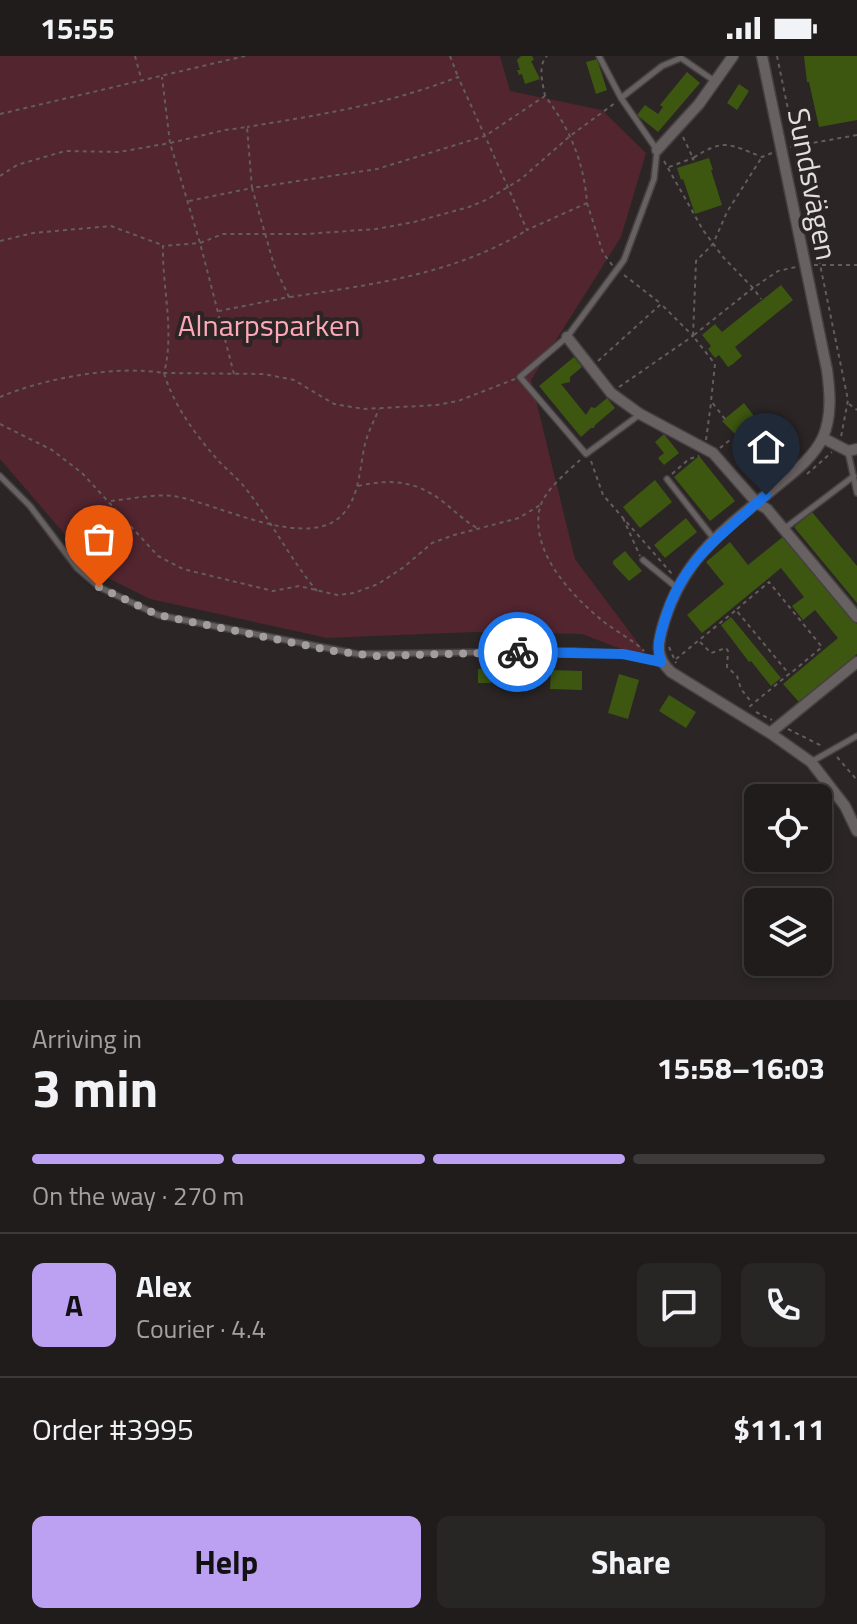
<!DOCTYPE html>
<html lang="en">
<head>
<meta charset="utf-8">
<style>
	:root { --surface:#201c1c; --page:#282525; --text:#f1f3f6; --muted:#a2a1a3; --line:#3d3a3b; --accent:#bca0f2 }
	body { margin:0; font-family:"Titillium Web",sans-serif; background:var(--page); color:var(--text); height:100vh; display:flex; flex-direction:column; font-size:30px; white-space:nowrap }
	* { box-sizing:border-box; margin:0 }
	p { font-size:26px; color:var(--muted) }
	.icon { flex:none; width:44px; height:44px; fill:none; stroke:currentColor; stroke-width:2; stroke-linecap:round; stroke-linejoin:round }
	.map { position:relative; height:944px; overflow:hidden }
	.sheet { display:flex; flex-direction:column; background:var(--surface); flex:1 }
	.sheet>* { flex:none }
	.buttons { position:absolute; left:744px; top:728px; display:grid; gap:16px }
	.buttons a { display:grid; place-items:center; width:88px; height:88px; border-radius:12px; background:var(--surface); box-shadow:0 4px 12px #0003,0 0 0 2px var(--line); font-size:40px }
	.pin { position:absolute; display:grid; place-items:center; width:68px; height:68px; color:#fff; margin:-82px -34px; border-radius:50% 50% 50% 0; rotate:-45deg; box-shadow:0 0 8px #0007 }
	.pin .icon { rotate:45deg }
	.courier { position:absolute; display:grid; place-items:center; width:80px; height:80px; margin:-40px; border:6px solid #1a73e8; border-radius:50%; background:#fff; color:#222; box-shadow:0 2px 10px #0007 }
	.headline em { font-style:normal; font-weight:700 }
	.headline div { display:flex; flex-direction:column-reverse }
	.headline { display:flex; align-items:center; justify-content:space-between; height:136px; padding:0 32px }
	h1 { font-size:52px; font-weight:700; line-height:60px }
	.bar { display:grid; grid-template-columns:repeat(4,1fr); gap:12px 8px; align-content:center; height:96px; padding:0 32px }
	.bar i { height:10px; border-radius:6px; background:var(--line) }
	.bar .on { background:var(--accent) }
	.bar p { grid-column:span 4 }
	.line { display:flex; align-items:center; gap:20px; padding:0 32px; border-top:2px solid var(--line) }
	.line div { flex:1 }
	.round { display:grid; place-items:center; flex:none; width:84px; height:84px; border-radius:12px; background:var(--page) }
	.cta { display:flex; gap:16px; margin-top:auto; padding:16px 32px }
	.cta a { flex:1; height:92px; border-radius:12px; background:var(--accent); color:#111; font-size:32px; font-weight:700; line-height:92px; text-align:center }
	.cta a+a { background:var(--page); color:var(--text) }
	.status { display:flex; justify-content:space-between; align-items:center; height:56px; padding:0 40px; background:var(--surface); direction:ltr }
	.status svg { height:22px; fill:currentColor }
	.map>svg:first-child { display:block }
	.green { fill:#52252f }
	.building { fill:#3d5711 }
	.lines { fill:none; stroke-linecap:round; stroke-linejoin:round }
	.lane-casing { stroke:#454041; stroke-width:8 }
	.street-casing { stroke:#454041; stroke-width:13 }
	.path { stroke:#635d5e; stroke-width:2; stroke-dasharray:4 4; stroke-linecap:butt }
	.lane { stroke:#686162; stroke-width:5 }
	.street { stroke:#686162; stroke-width:10 }
	.done { stroke:#a39e9e; stroke-width:8; stroke-dasharray:0 14.4 }
	.route { stroke:#1a73e8; stroke-width:10 }
	.labels { text-anchor:middle; dominant-baseline:central; stroke-width:8; stroke-linejoin:round; paint-order:stroke }
	.street-label { font-size:30px; fill:#e3dfdf; stroke:#2b2526 }
	.park-label { font-size:30px; fill:#fea7b7; stroke:#2b2526 }
</style>
</head>
<body>
<div class="status"><b>15:55</b><svg viewBox="0 0 49 12"><path d="M0 12V9h3v3zM5 12V6h3v6zM10 12V3h3v9zM15 12V0h3v12zM26 1h20v11H26zM47 4h2v5h-2z"/></svg></div>
<div class="map">
<svg width="857" height="944" viewBox="0 0 857 944">
	<rect width="100%" height="100%" fill="#2b2526"/>
	<path class="green" d="M0,0h500l10,35 92,19 44,43 -25,84 -90,143 44,179 69,92 -2,6 -60,-23 -108,-2 -147,6 -177,-39 -52,-26 -98,-114z"/>
	<path class="building" d="M521,0h11l2,4 -3,1 9,18 -15,5 -3,-10 -3,1 -2,-5h3l-3,-10z
		M804,0h53v64l-38,7 -10,-45h-2z
		M597,3l10,31 -11,4 -10,-32z
		M687,16l13,11 -42,49 -21,-17 8,-10 13,9 5,-7 -3,-2z
		M739,28l10,7 -12,19 -10,-7z
		M709,102l4,12h-2l11,35 -27,9 -12,-35 -2,1 -4,-12z
		M781,229l12,15 -58,47 7,9 -9,8 -5,3 -9,-12 -4,3 -7,-9 3,-3 -9,-11 13,-11 7,8z
		M574,301l8,10 -12,10v5l-9,2 25,31 5,-8 4,1 12,-10 8,10 -20,17 -1,3h-3l-10,9 -42,-51z
		M744,347l10,13 -10,8 23,24 -5,4 4,5 -8,6 -5,-4 -5,4 -16,-19 7,-6 -17,-17z
		M664,378l15,19 -15,12 -6,-7 6,-5 -9,-11z
		M699,400l36,45 -25,20 -36,-44z
		M655,424l17,22 -32,26 -17,-21z
		M812,456l45,54v37l-63,-76z
		M686,462l11,14 -32,26 -11,-13z
		M784,480l73,88v30l-58,48 -16,-18 55,-46 -23,-28 -12,10 -11,-14 12,-9 -23,-29 -79,65 -15,-18 37,-31 -18,-22 24,-20 18,23z
		M625,495l17,20 -13,10 -16,-17v-3z
		M731,561l50,61 -10,8 -20,-25 -2,1 -28,-37z
		M478,613h14v3h6v-2h24v13l-24,-1v-5h-6l-1,6h-13z
		M551,614l31,1v19l-32,-1z
		M619,618l20,6 -11,39 -20,-6z
		M669,639l27,17 -10,16 -27,-17z"/>
	<g class="lines">
		<defs>
			<path id="lane" d="M599,0l22,42 36,52 -3,29 -30,81 -57,77 -47,40 66,77 53,-39
				M621,42l41,-32 19,-8 35,24
				M848,396l9,41
				M0,420l30,30 47,62 22,19 59,28 200,39 214,-3 51,3 38,8
				M667,423l47,60
				M784,473l70,-53
				M643,504l33,27
				M811,706l46,-26"/>
			<path id="street" d="M762,0l65,314c3,22 5,46 -4,67 -10,22 -33,38 -51,53 -50,41 -88,68 -108,132 -6,21 -10,34 7,50l99,61 41,29 34,44 12,25
				M657,94l42,-46 34,-48
				M567,281l44,56 29,21 73,39 44,50 10,6 90,108
				M823,382l25,13 9,-2
				M770,677l87,-71"/>
		</defs>
		<use href="#lane" class="lane-casing"/>
		<use href="#street" class="street-casing"/>
		<path class="path" d="M135,0l6,22
			M450,0l8,21
			M777,0l71,344 -7,37
			M545,40c-2,-12 -8,-30 2,-40
			M0,58l245,-58
			M683,81l10,21c31,-20 36,-14 69,-1l10,-4
			M790,91l67,-12
			M664,105l39,69 20,27 30,31 25,-17 18,-4
			M669,111l24,-9 1,5
			M0,120l17,-11 48,-14 54,1 51,-9 -8,-66
			M189,145l63,-13 22,77 15,32 -70,14
			M587,147l16,50 10,13
			M0,185l33,-8 78,-7 51,19
			M814,209h43
			M624,219l36,28
			M290,241c80,-12 166,-23 237,-67
			M694,279l59,-47 8,11
			M598,305l63,-57 32,32 -74,51
			M234,318l-34,-131 -30,-100 55,-13 22,-3 5,61 125,-19 108,-33 42,94 60,-27c-3,-41 -17,-74 -42,-107l-60,40 -27,-59c-69,27 -139,38 -211,50
			M515,323l-57,22 -21,4 -73,4 -30,-5 -40,-24 -30,-6 -100,-1c11,-42 -2,-85 -1,-127l37,-3 23,-9h83l70,-5 38,-7 55,-15 19,-8 33,-20 49,-43 45,-33
			M0,341c45,-19 117,-32 164,-24 9,31 31,61 52,85 9,11 21,19 30,31 26,33 44,70 71,102
			M849,348l8,6
			M725,363l-14,-18 4,-37 -22,-28 3,-75 17,-17 14,-32 35,-55
			M0,368l52,26 30,23 76,83 25,13 90,22 26,-5 38,9 17,-2 24,-9 26,-17 28,-24 22,-8 65,-17 21,-13
			M706,384l5,-37
			M720,392l11,-9
			M580,404c-13,12 -35,30 -40,47 -11,45 33,90 64,115 13,10 29,18 40,29
			M591,405l12,34 69,79
			M672,418l17,-15 10,-3
			M807,418l25,-22
			M358,430c31,-7 57,-6 84,15 12,9 21,19 35,27
			M111,445c19,-2 42,-7 62,-5 43,6 142,61 174,13 13,-18 13,-44 18,-65 3,-12 9,-23 14,-35
			M623,462l17,38
			M737,553l32,-27 53,65 -31,26
			M700,586l11,11 15,-5 2,3 -1,16 10,9 4,13 11,14
			M669,591l7,16
			M676,603l60,-49 53,64 -40,33
			M756,656l16,8
			M788,673l34,17
			M837,701l20,23"/>
		<use href="#lane" class="lane"/>
		<use href="#street" class="street"/>
	</g>
	<g class="lines">
		<path class="done" d="M99,531l59,28 175,36 43,5 142,-4"/>
		<path class="route" d="M518,596l105,2 38,8c-5,-16 -1,-27 4,-43 18,-60 57,-84 101,-124"/>
	</g>
	<g class="labels">
		<g class="street-label">
			<text transform="translate(813 128) rotate(79)">Sundsvägen</text>
		</g>
		<g class="park-label">
			<text x="269" y="269">Alnarpsparken</text>
		</g>
	</g>
</svg>
<div class="buttons">
<a><svg class="icon" aria-label="locate" viewBox="0 0 24 24"><circle cx="12" cy="12" r="6"/><path d="M12 2v4M12 18v4M2 12h4M18 12h4"/></svg></a>
<a><svg class="icon" aria-label="layers" viewBox="0 0 24 24"><path d="M12 4l9 5-9 5-9-5zM3 14l9 5 9-5"/></svg></a>
</div>
<div class="pin" style="left:99px;top:531px;background:#ea580c"><svg class="icon" aria-label="bag" viewBox="0 0 24 24"><path d="M5 8h14l-1 12H6zM9 8a3 3 0 0 1 6 0"/></svg></div>
<div class="pin" style="left:766px;top:439px;background:#1f2937"><svg class="icon" aria-label="home" viewBox="0 0 24 24"><path d="M3 11l9-7 9 7M6 9v11h12V9"/></svg></div>
<div class="courier" style="left:518px;top:596px"><svg class="icon" aria-label="bike" viewBox="0 0 24 24"><circle cx="6" cy="16" r="4"/><circle cx="18" cy="16" r="4"/><path d="M6 16l4-8h5l3 8M10 8l3 8H6M13 5h3"/></svg></div>
</div>
<section class="sheet">
<div class="headline"><div><h1>3 min</h1><p>Arriving in</p></div><em>15:58–16:03</em></div>
<div class="bar"><i class="on"></i><i class="on"></i><i class="on"></i><i></i><p>On the way · 270 m</p></div>
<div class="line" style="height:144px"><b class="round" style="background:var(--accent);color:#111">A</b><div><b>Alex</b><p>Courier · 4.4</p></div><a class="round"><svg class="icon" aria-label="chat" viewBox="0 0 24 24"><path d="M4 5h16v11H9l-5 4z"/></svg></a><a class="round"><svg class="icon" aria-label="phone" viewBox="0 0 24 24"><path d="M5 4h4l2 5-3 2q2 4 5 5l2-3 5 2v4C11 20 4 13 5 4z"/></svg></a></div>
<div class="line" style="height:104px"><div>Order #3995</div><b>$11.11</b></div>
<div class="cta"><a>Help</a><a>Share</a></div>
</section>
</body>
</html>
